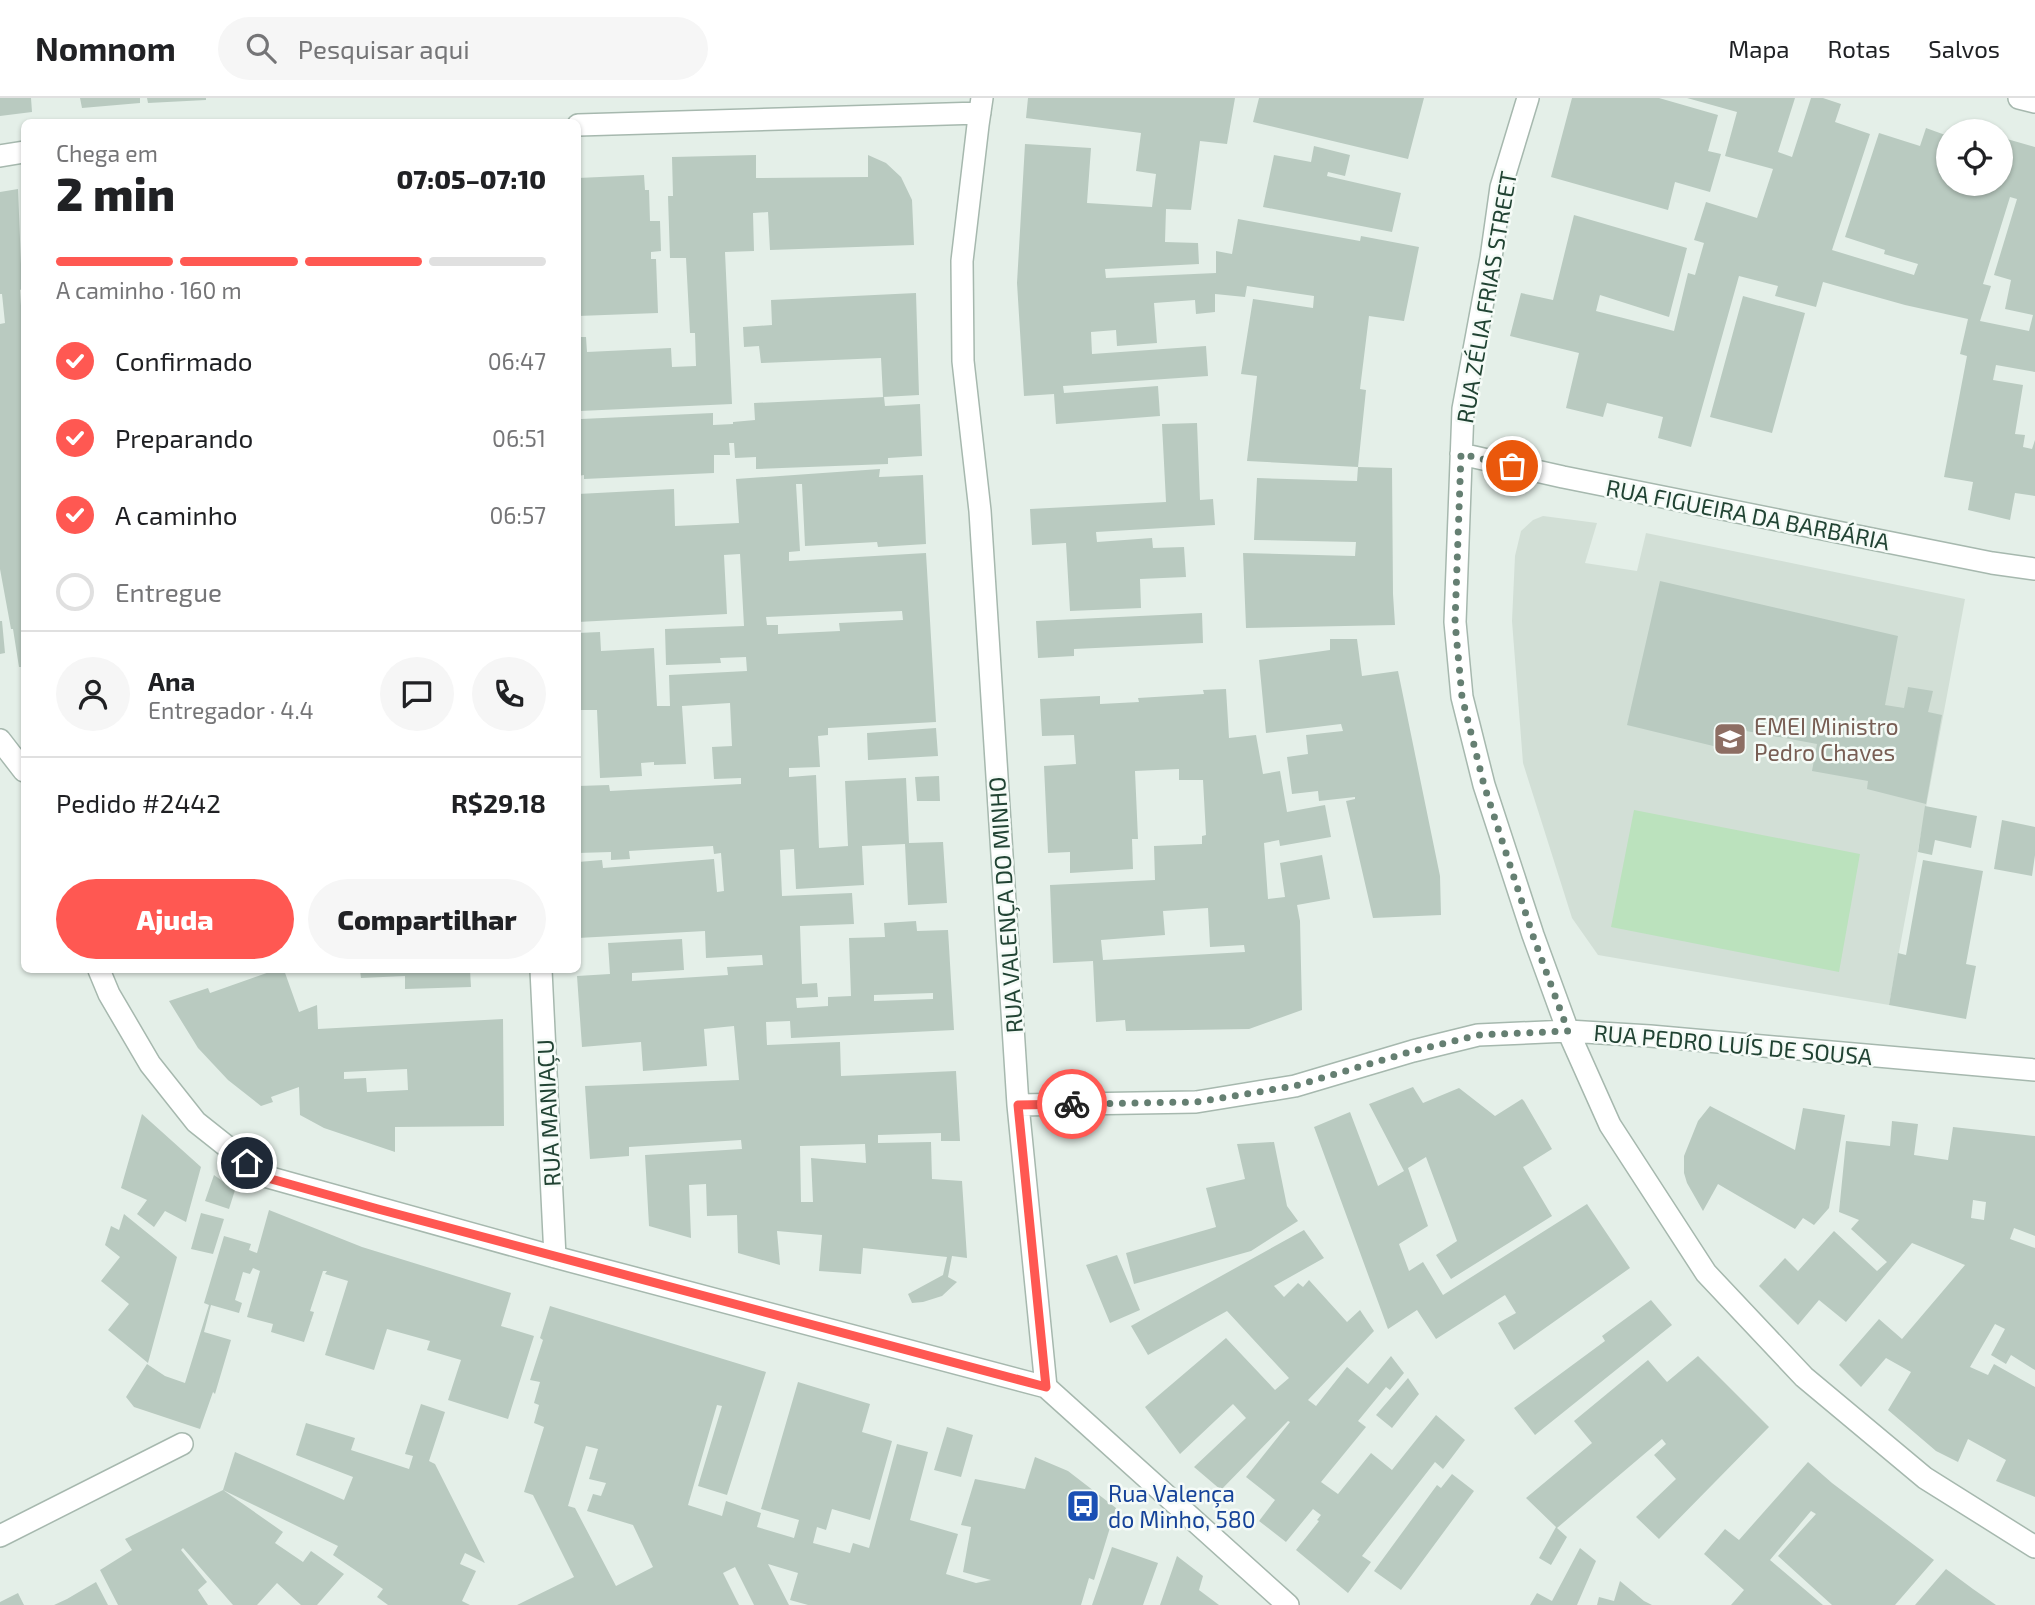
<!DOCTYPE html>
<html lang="pt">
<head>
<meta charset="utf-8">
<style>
	:root { --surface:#fff; --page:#f6f6f6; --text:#202124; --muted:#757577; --line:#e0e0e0; --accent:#ff5852 }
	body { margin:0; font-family:"Exo 2",sans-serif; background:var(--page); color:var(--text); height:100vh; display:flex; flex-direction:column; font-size:26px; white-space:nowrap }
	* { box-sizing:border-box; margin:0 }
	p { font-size:23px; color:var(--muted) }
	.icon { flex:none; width:38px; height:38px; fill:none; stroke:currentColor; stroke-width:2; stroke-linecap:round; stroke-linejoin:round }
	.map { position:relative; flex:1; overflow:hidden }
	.details { position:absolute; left:21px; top:21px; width:560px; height:854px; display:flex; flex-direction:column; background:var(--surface); border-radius:10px; box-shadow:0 2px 5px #0004 }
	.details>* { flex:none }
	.tools { position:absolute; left:1936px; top:21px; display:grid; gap:14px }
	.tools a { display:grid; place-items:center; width:77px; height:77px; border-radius:50%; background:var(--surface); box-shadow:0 2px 5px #0004; font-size:35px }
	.pin { position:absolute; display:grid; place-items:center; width:60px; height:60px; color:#fff; margin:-30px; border:4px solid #fff; border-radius:50%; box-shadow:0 2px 7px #0007 }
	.courier { position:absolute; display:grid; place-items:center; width:70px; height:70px; margin:-35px; border:5px solid #ff5852; border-radius:50%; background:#fff; color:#222; box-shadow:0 2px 9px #0007 }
	.headline em { font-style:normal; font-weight:800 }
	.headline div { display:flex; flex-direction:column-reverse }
	.headline { display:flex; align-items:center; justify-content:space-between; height:119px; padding:0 35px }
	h1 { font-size:46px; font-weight:800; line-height:52px }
	.bar { display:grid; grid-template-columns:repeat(4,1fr); gap:10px 7px; align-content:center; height:84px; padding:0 35px }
	.bar i { height:9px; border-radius:5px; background:var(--line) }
	.bar .selected { background:var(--accent) }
	.bar p { grid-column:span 4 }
	.line { display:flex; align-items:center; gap:18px; padding:0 35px; border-top:2px solid var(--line) }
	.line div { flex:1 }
	.round { display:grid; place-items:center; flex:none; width:74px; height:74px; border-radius:37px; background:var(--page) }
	ol { padding:0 35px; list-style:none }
	li { display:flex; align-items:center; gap:21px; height:77px }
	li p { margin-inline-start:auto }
	li .icon { padding:7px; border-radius:50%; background:var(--accent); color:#fff; stroke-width:4 }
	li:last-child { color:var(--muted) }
	li i { width:38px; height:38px; border:4px solid var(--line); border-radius:50% }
	.action { display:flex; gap:14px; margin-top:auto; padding:14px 35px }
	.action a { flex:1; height:80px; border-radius:42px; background:var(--accent); color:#fff; font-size:28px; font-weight:800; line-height:80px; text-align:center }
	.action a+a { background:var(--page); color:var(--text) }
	header { display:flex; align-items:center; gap:42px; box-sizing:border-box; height:98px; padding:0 35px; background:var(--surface); border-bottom:2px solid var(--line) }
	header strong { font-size:33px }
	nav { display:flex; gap:38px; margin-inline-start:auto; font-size:24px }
	.search { width:490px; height:63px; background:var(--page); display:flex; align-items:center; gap:18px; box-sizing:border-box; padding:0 24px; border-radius:38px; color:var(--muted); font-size:26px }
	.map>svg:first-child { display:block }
	.built { fill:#d2dfd6 }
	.green { fill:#bbe2bd }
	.building { fill:#b9cac0; fill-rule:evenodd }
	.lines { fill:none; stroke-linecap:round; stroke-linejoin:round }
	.minor-casing { stroke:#a6b8ae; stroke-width:24 }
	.minor { stroke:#fff; stroke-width:21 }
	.done { stroke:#657f72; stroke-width:7; stroke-dasharray:0 12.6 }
	.route { stroke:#ff5852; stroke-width:9 }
	.labels { text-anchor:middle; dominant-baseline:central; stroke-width:5; stroke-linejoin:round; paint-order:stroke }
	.street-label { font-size:23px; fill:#214333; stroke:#f5fbf7 }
	.education-label { font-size:23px; fill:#785e54; stroke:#f5fbf7; text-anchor:start }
	.transit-label { font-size:23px; fill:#164399; stroke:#f5fbf7; text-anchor:start }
</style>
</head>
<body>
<header>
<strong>Nomnom</strong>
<div class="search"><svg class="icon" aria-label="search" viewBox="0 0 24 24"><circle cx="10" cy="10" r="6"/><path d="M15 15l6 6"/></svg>Pesquisar aqui</div>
<nav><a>Mapa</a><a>Rotas</a><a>Salvos</a></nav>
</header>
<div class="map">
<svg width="2035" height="1507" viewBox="0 0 2035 1507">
	<rect width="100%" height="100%" fill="#e4efe8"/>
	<path class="built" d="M1543,418l54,7 -12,40 52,8 9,-38 319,66 -76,406 -291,-50 -26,-37 -49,-155 -11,-142 3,-65 6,-25 12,-11z"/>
	<path class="green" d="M1634,712l226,44 -21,118 -228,-45z"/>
	<path class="building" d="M0,0h31l1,14 -32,4z
		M80,0h60v5l-58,5z
		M147,0h59v2l-58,3z
		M1028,0h207l-8,46 -27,-3 -9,69 -25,-1 -1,33 33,1 1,21 -94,5 1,9 110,-5v-22l16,3 6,-35 122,22 1,-5 58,11 -15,74 -35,-5 -9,73 6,1 -8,77 34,1 1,126 2,31 -149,3 -3,-75 112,3 1,-14 -102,-2 3,-62 100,3 1,-14 -111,-6 10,-85 -16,-2 12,-75 60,9 1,-12 -67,-10 -2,11 -30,-3v18l-19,2 -1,-14 -41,3 3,40 -40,3 -1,-16 -25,2 1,22 114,-8 2,30 -145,10 1,7 94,-7 2,30 -104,8 -2,-30 -30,2 -7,-113 8,-139 66,4 -4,55 65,4 4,-33 -20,-3 5,-38 -115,-15z
		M1259,0h165l-16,61 -155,-37z
		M1572,0h87l59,17 -10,36 13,3 -11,38 -35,-10 -7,28 -117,-33z
		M1687,0h108l-17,54 14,5 19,-59h12l18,6 -6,18 35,12 -38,116 82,25 4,-11 -34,-10 1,-4 -40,-13 34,-104 41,13 6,-18 22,8v48h52v-47l35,10v225l-39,-7 -3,15 30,5 -8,49 10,1 -2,12 9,2 3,-9v56l-20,-3 -5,27 -42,-10 5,-28 -29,-5 23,-121 -7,-2 8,-35 -63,-14 -82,-23 -7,25 -41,-11 3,-10 -39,-10 -48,171 -33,-9 5,-21 -56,-14 -4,14 -37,-9 13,-55 -69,-17 11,-43 32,7 21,-85 113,33 -18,69 -69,-22 -4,16 78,20 14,-58 7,2 9,-32 -10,-3 12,-38 51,16 16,-49 -48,-13 12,-44zM2010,99l7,2 -23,76 17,5 -6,29 28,6 -4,16 -49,-10 11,-35 -8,-2z
		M1960,26l20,7h-22z
		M1314,48l36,9 -5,21 -17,-4 -1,4 74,17 -9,39 -129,-25 11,-52 37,7z
		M756,57v23l112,-1v-22l18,8 15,14 11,23 2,45 -144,5 -2,-38 -15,1 1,38 -29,1 7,152 -152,7 -2,-74h8l1,15 84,-4 1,19 24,-1 -1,-33h-5l-4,-75h-16l-2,-62h5l-1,-39z
		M644,77l1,15h4l1,31h10l1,30 -10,1v7h5l2,54 -80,3v-138z
		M18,91l4,100 -2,1 4,63v76l-2,1 2,49v188h-5l-6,-38h-2l-11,-60v-245l5,-1 -3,-29h-2v-102z
		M916,195l3,102 -36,2 -2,-39 -120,5 -2,-17 -15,1 -1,-20 29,-2 -1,-25z
		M1743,198l62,17 -33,120 -62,-16z
		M884,299l1,9 35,-2 2,52 -34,2v6l-132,5v-12l-21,1 -1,-15h-5l1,12h-16v18l-130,6v-4l-6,1v-51h3v-6l132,-6v12l20,-1v-2l22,-2 -1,-17z
		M1197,325l3,77 13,-1 2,26 -119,7 1,10 55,-4 1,10 31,-1 2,30 -46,2 1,29 -71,3 -4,-68 -34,2 -2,-36 136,-7 -4,-78z
		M880,371l-1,8 44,-2 3,69 -48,3 -1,-5 -72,4 -3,-62h-6l4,67 -11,1v9l137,-8 10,169 -108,6v7l-10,1 2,31 -31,1v9l27,-2 3,73 29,-2 -3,-65 61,-3 3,65 34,-1 4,61 -39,2 -3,-61 -43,2 2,39 -68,4 -2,-40 -14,1 2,46 70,-3 2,31 -54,2 2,58 15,-1 1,14 -22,1 1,10 31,-2v-9l23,-1 -2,-58 36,-1 -1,-14 32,-2 1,10 31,-1 6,100 -163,8 -1,-17 -24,1 1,23 73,-3 1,34 115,-5 4,70h-19v-8l-63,2v8l53,-1 1,37 30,2 5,77 -15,-2 -4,21 9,5 -15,14 -19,6 -11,1 -4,-9 35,-19 4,-18 -84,-9 -2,26 -42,-3 3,-36 -45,-4 3,34 -42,-12 -1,-38 -30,1 -1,-32 -17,1 2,53 -42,-12 -4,-71 97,-6 -1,-9 -112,7v9l-39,3 -5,-73 154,-6 -5,-54 -30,3 3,37 -64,5 -2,-29 -59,5 -5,-71 33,-2 -2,-31 74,-4 2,31 -52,3v8l96,-6 -1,-8 36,-2 -1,-10 -56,3 -1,-27 -127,7v-76l24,-2 1,8 111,-9 3,33 7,-1 -3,-38 -7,1 -1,-8 -84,5 1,8 -19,1v-8l-33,1v-67l31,-1 1,6 131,-7v-6l-27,1 -2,-32 20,-1 -2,-43 -48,3 4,58 -32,1v-3l-13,1 1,13 -42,2 -3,-68h-19v-77l22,-1 1,19 53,-3 3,58h13l-1,-31 78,-4 -1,-14 -26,1 1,5 -55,2 -1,-36 79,-3 -4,-72 -16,1 3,59 -149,8v-128l96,-5 1,37 64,-3 -3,-44zM902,513l1,9 -64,3 1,8 -62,3v-9h-11l-1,-8zM933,895v6l-59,2v-6zM865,1046l1,19 -55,-5 2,44h-12l-1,-56z
		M1660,483l238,55 -13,69 19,3 4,-21 25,4 -5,21 14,3 -16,89 -59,-15 1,-8 -56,-10 5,-27 -71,-13 -4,22 -115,-28z
		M1202,515l1,30 -129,6v7l-36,2 -2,-37z
		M0,523h2l3,32 -5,1z
		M1330,541h27l5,37 36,-5 42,205 1,39 -68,3 -27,-117 9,-2v-2l-36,4 -1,-10 -26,3 -5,-37 21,-3 -2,-19 37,-4 -2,-7 -75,9 -7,-73 71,-10z
		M1226,591l3,49 27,-3 7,39 17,-3 7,41 38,-7 6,32 -51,9 -1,-6 -15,3 4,56 17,-2 -5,-34 42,-8 8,44 -33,6 3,16 2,89 -53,19 -123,2 -1,-11 -29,2 -3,-61 -40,2 -3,-78 105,-5 -1,-34 48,-2v-8l4,-1 -3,-55h-24v-11l-44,2 3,68h-6l1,30 -63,4v-21l-22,1 -4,-87 32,-2 -2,-29 -32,1 -2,-37 60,-3v8l39,-2 -1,-4 66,-4 -1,-4zM1208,810l2,39 34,-2 1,7 -142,8 -2,-20 64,-5 -2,-24z
		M936,630l2,28 -70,4 -1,-27z
		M939,678l1,25h-23l-2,-24z
		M1925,708l52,10 -6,32 -36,-8 -3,15 -14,-3z
		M2002,722l33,7v28l-3,21 -38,-7z
		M1923,762l60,11 -17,93 10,2 -10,53 -77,-14 9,-52 8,2z
		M275,872h9l15,42 18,-7 1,24 185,-10 1,107 -109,1v25l-71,-24 -24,-13 -1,-28 -28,10 2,5 -12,4 -33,-26 -30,-32 -29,-47 39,-13 2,5zM407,971l1,21 -41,2 -1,-14 -22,1v-7z
		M360,872h110l1,17 -66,2v-13l-44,2z
		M1413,989l10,16 36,-15 36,28 27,-17 2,2 28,48 -29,18 29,49 -101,63 -15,-24 21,-14 -31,-84 -18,11 20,58 -29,18 10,27 14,-9 20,33 144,-91 43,64 -116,82 -16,-27 18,-10 -11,-18 -69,44 -19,-29 -29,19 -74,-202 36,-15 28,74 26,-15 -35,-67z
		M1710,1008l85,44 8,-42 42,7 -16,93 -15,17 -11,-7 -8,11 -77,-45 -15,27 -16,-28 -3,-10v-17l14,-35z
		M142,1016l59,53 -15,55 -21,-11 -11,16 -17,-13 10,-14 -26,-12z
		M1892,1023l26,3 -4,31 34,5 5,-33 82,9v100l-21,-8 -4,11 25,9v122l-24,-15 -5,9 -15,-9 14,-26 -10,-5 -25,43 18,8 6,-11 41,23v110l-39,-16 10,-21 -38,-21 -10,23 -22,-11 -48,-41 23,-38 -25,-14 -25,29 -22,-22 40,-46 23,20 63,-74 -53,-22 -66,79 -27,-22 -21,25 -39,-39 26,-28 13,13 36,-40 43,40 10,-9 -36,-33 8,-9 -20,-8 7,-71 44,5zM1973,1102l13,2 -2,18 -13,-2z
		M1274,1044l13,64 11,15 -47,30 -117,33 -8,-31 90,-26 -10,-39 39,-9 -8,-35z
		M214,1077l21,15 -6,19 -24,-8z
		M269,1112l93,37 149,46 -10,33 33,10 -26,83 -60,-19 13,-40 -34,-10 3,-9 -43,-12 -13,41 -49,-15 23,-74 -23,-7 2,-3h-4l-13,40 4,1 -10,30 -33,-10 2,-8 -26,-7 13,-46 -7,-3 -3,6 -7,-2 -8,28 7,3 -3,10 -28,-8 -7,27 27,8 -16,54 -2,-2 -13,37 -66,-22 -8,-10 21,-33 18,12 20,7 24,-78 -5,-2 20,-67 27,8 -2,6 8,3z
		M201,1115l23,6 -11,35 -22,-5z
		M124,1116l53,43 -29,106 -40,-33 21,-26 -28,-23 19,-24 -15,-12 6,-19 8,4z
		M1304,1132l20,28 -50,28 10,11 14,-14 5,4 6,-7 38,42 13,-12 14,21 -66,69 8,6 31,-39 21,17 23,-28 13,17 -14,17 -4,-3 -28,34 8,6 -45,55 17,12 33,-41 21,17 44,-55 29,25 -22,29 -8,-7 -73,94 9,6 -23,31 -52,-43 23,-29 -2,-1 4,-5 -8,-6 -27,33 -27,-21 16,-21 -29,-23 44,-55 -2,-1 -67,69 -27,-23 52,-49 -13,-14 -53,50 -35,-47 81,-69 49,52 14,-12 -62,-67 -79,44 -17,-29z
		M1117,1157l23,55 -30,13 -24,-58z
		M1651,1202l21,25 -137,110 -21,-27 91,-67 -3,-5z
		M550,1208l216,66 -39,123 -29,-9 24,-80 -5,-1 -29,100 34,11 4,-15 35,12 -4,14 37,11 5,-18 -38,-11 37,-127 72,22 -8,28 30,9 -22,79 -38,-11 -6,21 -9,-3 -4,16 37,10 3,-10 16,5 28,-104 31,8 -18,68 48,14 -12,40 30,9 15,-3 -28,-8 8,-45 -10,-2 14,-46 50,10 10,-32 33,14 48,37 -22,72 -5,-2 -8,27h-273l-18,-5 8,-27 -30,-9 21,41h-35l-19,-38 -12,6 16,32h-222l57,-28 -41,-82 -9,-3 20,-65 -10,-4 5,-18 -5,-2 6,-21 -10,-2 13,-40 -3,-2zM586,1348l12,3 -9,30 17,4 -5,13 -8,-2 -6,17 46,14 20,42 -37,19 -41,-78 -7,-2z
		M1698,1258l71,71 -110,112 -23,-22 40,-38 -22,-24 12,-11 -4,-5 -105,89 10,9 -16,28 -12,-7 17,-31 -30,-29 66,-55 -18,-22 74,-61 19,22z
		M1408,1280l11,16 -27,34 -16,-13z
		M421,1306l24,8 -16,49 6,3 50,99 -20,-10 -5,11 16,7 -14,30 8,4h-82l-11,-8 6,-8 -50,-34 5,-9 -115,-56 12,-38 109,48 9,-23 -57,-22 10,-32 49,15 -4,12 58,19 4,-13 -8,-2z
		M947,1329l26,8 -12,42 -27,-7z
		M1808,1364l24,21 102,77 -39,45h-63l-54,-49 38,-42 -5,-3 -41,49 53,45h-92l13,-15 -40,-36 21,-25 14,11z
		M1452,1376l22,17 -73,99 -27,-19 63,-86 4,3z
		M223,1392l60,42 -8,11 28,19 8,-11 33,23 -27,31h-16l-24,-22 -20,22h-24l-50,-57 -2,2 26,32 -9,8 10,15h-90l-18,-35 32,-20 -7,-11z
		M1112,1449l46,16 -15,42h-51z
		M1580,1450l16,13 -19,44h-47l7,-12 15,8z
		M1177,1458l26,20 -4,14 20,15h-59z
		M1946,1471l27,20 23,16h-81z
		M1620,1483l24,20 8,4h-55l2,-8 15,4z
		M96,1484l12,23h-54l13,-6z
		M18,1495l6,12h-24v-3z"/>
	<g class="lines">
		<defs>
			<path id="minor" d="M982,0l-4,27 -16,136 1,100 17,150 38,594 28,282 242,218
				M1528,0l-27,89 -10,71 -28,151 -8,213 7,75 22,88 49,150 35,96 42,94 96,148 98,104 121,101 110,69
				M2019,0l16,4
				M578,27l402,-12
				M0,58l24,-4
				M1461,356l102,23 429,86 43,6
				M0,642l24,31
				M99,872l10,24 41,70 46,58 68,54 291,81 491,130
				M541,872l14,287
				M1018,1007l178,-3 99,-16 118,-35 65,-16 90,-4 82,5 385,34
				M0,1438l182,-92"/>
		</defs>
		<use href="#minor" class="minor-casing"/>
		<use href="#minor" class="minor"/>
	</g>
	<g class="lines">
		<path class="done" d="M1072,1006l124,-2 99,-16 118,-35 65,-16 90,-4 -35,-95 -49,-151 -22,-88 -7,-75 6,-168 51,12"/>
		<path class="route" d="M247,1065l17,14 114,32 668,178 -28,-282 54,-1"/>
	</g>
	<defs>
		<symbol id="school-square" viewBox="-11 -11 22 22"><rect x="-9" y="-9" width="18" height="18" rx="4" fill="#8d6e63" stroke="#f5fbf7"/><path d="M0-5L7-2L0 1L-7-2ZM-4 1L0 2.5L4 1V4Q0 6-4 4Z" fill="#fff"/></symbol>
		<symbol id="bus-square" viewBox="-11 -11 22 22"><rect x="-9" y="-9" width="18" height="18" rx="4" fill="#1a4fb4" stroke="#f5fbf7"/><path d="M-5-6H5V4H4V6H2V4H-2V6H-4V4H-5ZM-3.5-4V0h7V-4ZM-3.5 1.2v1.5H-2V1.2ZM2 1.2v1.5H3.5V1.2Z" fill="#fff"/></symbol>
	</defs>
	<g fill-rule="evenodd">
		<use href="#school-square" x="1711" y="622" width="38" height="38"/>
		<use href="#bus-square" x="1064" y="1389" width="38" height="38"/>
	</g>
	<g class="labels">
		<g class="street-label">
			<text transform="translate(1486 199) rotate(-80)">RUA ZÉLIA FRIAS STREET</text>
			<text transform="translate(1748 416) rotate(11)">RUA FIGUEIRA DA BARBÁRIA</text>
			<text transform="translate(1005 807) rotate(-94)">RUA VALENÇA DO MINHO</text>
			<text transform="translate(1733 946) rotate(5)">RUA PEDRO LUÍS DE SOUSA</text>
			<text transform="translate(548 1015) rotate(-93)">RUA MANIAÇU</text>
		</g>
		<g class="education-label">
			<text x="1754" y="628">EMEI Ministro<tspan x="1754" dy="26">Pedro Chaves</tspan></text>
		</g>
		<g class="transit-label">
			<text x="1108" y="1395">Rua Valença<tspan x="1108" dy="26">do Minho, 580</tspan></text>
		</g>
	</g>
</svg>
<div class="tools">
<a><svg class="icon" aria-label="locate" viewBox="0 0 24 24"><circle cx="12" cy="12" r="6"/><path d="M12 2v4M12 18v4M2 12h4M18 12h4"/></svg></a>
</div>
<div class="pin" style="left:1512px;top:368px;background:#ea580c"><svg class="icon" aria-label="bag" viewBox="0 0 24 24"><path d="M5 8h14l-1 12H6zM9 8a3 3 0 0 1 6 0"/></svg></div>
<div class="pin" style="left:247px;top:1065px;background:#1f2937"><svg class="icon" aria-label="home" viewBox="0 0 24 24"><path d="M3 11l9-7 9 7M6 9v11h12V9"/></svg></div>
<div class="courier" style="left:1072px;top:1006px"><svg class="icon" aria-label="bike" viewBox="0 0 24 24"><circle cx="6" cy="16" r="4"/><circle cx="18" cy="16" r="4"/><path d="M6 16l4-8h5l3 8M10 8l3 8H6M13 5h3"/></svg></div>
<section class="details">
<div class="headline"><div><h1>2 min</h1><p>Chega em</p></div><em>07:05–07:10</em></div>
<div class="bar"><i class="selected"></i><i class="selected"></i><i class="selected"></i><i></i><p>A caminho · 160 m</p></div>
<ol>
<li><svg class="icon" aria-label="check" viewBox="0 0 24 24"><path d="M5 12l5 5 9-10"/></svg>Confirmado<p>06:47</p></li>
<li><svg class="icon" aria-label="check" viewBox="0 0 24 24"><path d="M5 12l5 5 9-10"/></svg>Preparando<p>06:51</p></li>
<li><svg class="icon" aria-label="check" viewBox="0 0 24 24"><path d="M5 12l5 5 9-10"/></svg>A caminho<p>06:57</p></li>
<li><i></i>Entregue</li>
</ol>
<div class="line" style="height:126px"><a class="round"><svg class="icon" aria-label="person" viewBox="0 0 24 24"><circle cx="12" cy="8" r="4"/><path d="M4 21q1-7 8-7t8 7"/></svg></a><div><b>Ana</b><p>Entregador · 4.4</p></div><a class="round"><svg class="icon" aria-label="chat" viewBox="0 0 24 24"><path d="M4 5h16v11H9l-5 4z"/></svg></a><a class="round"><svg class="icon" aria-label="phone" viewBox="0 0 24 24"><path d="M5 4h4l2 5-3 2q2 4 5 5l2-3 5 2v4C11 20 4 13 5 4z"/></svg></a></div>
<div class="line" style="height:91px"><div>Pedido #2442</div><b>R$29.18</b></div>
<div class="action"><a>Ajuda</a><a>Compartilhar</a></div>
</section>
</div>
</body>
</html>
